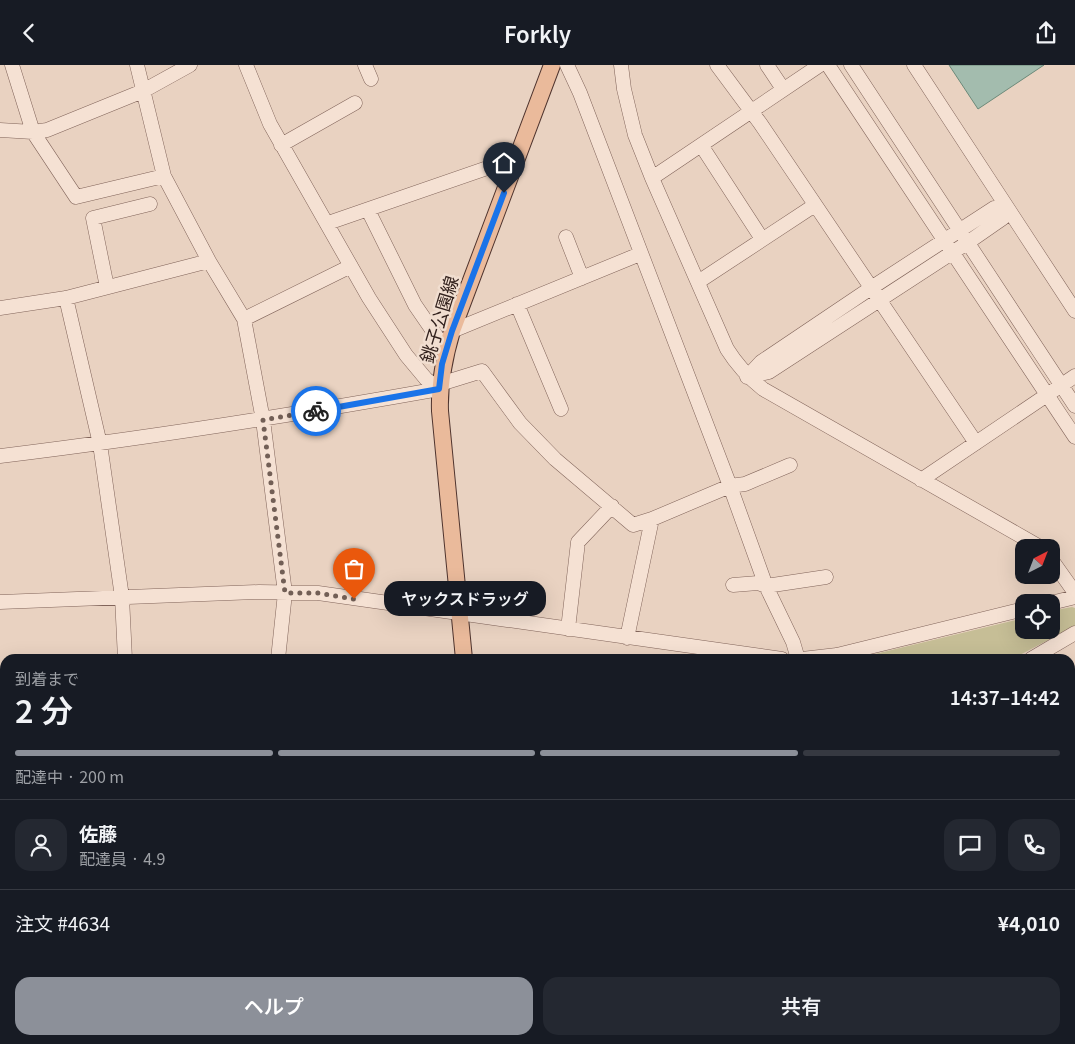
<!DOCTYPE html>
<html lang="ja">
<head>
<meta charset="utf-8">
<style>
	:root { --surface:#171b24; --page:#242831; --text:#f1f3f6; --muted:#9ea1a6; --line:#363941; --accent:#8c9099 }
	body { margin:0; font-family:Georgia,"Noto Sans JP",serif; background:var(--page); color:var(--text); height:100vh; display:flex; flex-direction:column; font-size:19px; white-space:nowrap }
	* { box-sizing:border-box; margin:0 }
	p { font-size:16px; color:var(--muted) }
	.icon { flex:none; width:28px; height:28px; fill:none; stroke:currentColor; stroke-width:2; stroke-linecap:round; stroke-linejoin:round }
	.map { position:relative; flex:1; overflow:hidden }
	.side { position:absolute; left:0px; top:589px; width:1075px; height:391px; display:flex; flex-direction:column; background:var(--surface); border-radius:15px 15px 0 0; box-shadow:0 5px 20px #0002 }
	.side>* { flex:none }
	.needle { width:32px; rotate:42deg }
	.controls { position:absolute; left:1015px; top:474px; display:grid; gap:10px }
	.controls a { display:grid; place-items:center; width:45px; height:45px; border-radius:10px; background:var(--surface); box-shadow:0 5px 20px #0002; font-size:25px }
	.pin { position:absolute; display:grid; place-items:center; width:42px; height:42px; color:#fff; margin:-51px -21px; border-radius:50% 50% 50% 0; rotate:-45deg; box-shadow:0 0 5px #0007 }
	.pin .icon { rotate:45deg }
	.courier { position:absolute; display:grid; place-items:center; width:50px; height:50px; margin:-25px; border:4px solid #1a73e8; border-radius:50%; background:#fff; color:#222; box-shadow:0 1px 6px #0007 }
	.bubble { position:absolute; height:35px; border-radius:15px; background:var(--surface); box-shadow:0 5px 20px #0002; font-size:16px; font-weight:600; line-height:35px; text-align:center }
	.overview em { font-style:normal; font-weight:600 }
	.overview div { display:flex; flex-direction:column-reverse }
	.overview { display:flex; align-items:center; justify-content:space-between; height:85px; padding:0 15px }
	h1 { font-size:32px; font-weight:600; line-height:38px }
	.bar { display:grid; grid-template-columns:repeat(4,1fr); gap:8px 5px; align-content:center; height:60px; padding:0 15px }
	.bar i { height:6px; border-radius:4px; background:var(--line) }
	.bar .current { background:var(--accent) }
	.bar p { grid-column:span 4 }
	.line { display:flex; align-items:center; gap:12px; padding:0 15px; border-top:1px solid var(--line) }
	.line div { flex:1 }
	.round { display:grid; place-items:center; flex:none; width:52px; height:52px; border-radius:15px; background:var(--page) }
	.primary-button { display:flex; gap:10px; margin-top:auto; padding:10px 15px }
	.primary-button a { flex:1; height:58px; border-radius:15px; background:var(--accent); color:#fff; font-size:20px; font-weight:600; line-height:58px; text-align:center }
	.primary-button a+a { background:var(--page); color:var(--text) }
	header { display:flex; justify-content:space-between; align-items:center; height:65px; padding:0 15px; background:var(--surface); font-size:22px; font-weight:600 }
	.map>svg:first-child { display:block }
	.green { fill:#c6be96 }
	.water { fill:#a3bcae; stroke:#6c8979 }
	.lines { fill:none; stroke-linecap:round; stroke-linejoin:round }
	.minor-casing { stroke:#81645a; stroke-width:15 }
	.major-casing { stroke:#4f342e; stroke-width:18 }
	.minor { stroke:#f5e1d3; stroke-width:14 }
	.major { stroke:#eaba9b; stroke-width:16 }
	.done { stroke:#725f56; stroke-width:5; stroke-dasharray:0 9 }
	.route { stroke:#1a73e8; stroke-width:6 }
	.labels { text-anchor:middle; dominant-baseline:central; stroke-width:5; stroke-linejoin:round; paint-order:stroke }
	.street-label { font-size:18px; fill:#32211d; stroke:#f1ded0 }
</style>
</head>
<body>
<header><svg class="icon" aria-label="back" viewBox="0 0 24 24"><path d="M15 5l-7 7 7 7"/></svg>Forkly<svg class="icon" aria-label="share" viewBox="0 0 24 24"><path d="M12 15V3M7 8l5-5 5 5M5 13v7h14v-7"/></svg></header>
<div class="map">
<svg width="1075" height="979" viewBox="0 0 1075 979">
	<rect width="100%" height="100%" fill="#e9d2c1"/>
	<path class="green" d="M1072,542l3,1v17l-2,2 -61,32h-136l-1,-5 149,-36v12h27v-19z
		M561,975h48l-3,4h-49z"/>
	<path class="water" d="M949,0h95l-66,44z"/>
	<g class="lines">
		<defs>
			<path id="minor" d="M12,0l21,67 43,65 88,-21
				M137,0l27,111 45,85 35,58 19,101 22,173 -7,66
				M246,0l24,59 99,174 37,57 20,24 13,10
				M365,0l6,14
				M567,0l13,28 150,393 36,100 27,56 5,17
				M621,0l3,24 11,46 17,43 75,171c10,16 21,28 36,40l277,158
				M717,0l43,58 216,320
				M767,0l16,24
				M828,0l247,372
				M851,0l224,341
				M914,0l161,246
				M0,65l33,2 14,-2 96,-39 47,-26
				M281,80l74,-42
				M701,80l61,94
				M652,113l168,-113
				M994,143h13l-4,10 -36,25 -198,129 -22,5 14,-15 110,-74z
				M368,145l47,95 31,45
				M328,158l188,-65
				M566,172l16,41
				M698,217l117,-77
				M107,222l-14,-69 57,-14
				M66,233l34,146 22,153 3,62
				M517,239l44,105
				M0,243l66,-10 143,-37
				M244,254l107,-53
				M452,266l188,-77
				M440,319l42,-13 38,52 35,36 78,66 19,-6 78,-33 15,-2 45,-19
				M0,391c147,-18 293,-41 439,-67
				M921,415l154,-104
				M1051,494l24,34
				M733,520l25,-2 8,3 60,-9
				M0,537l259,-10 59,1 464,66
				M1051,538l24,-6
				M568,564l10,-87 34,-36
				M627,573l25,-119
				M802,594l35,-4 187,-46
				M1031,594l44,-26
				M0,742l5,-36
				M1070,747l5,-18
				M1070,757l5,2
				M0,883h5
				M1070,962l5,-19
				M368,975l14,4
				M86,979v-4
				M295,979l1,-4
				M693,979l2,-4
				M880,979l1,-4
				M1066,979l1,-4"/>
			<path id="major" d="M464,594l-24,-248c-1,-28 4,-53 12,-80l100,-266
				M406,979l2,-4"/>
		</defs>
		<use href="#minor" class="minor-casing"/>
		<use href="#major" class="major-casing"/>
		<use href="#minor" class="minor"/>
		<use href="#major" class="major"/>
	</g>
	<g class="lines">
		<path class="done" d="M316,346l-53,9 22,173h33l36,6"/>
		<path class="route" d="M316,346l123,-22 3,-25 10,-33 52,-138"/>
	</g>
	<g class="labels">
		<g class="street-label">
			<text transform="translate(438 254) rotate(-73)">銚子公園線</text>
		</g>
	</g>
</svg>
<div class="controls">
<a><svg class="needle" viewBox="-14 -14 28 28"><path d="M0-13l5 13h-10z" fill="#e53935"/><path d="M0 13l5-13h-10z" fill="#9ea1a6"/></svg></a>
<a><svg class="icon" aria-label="locate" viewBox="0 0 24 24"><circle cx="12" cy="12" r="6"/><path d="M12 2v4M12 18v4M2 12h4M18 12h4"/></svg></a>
</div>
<div class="pin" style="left:354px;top:534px;background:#ea580c"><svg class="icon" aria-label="bag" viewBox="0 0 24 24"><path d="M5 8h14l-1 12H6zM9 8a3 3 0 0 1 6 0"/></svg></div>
<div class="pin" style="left:504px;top:128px;background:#1f2937"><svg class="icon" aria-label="home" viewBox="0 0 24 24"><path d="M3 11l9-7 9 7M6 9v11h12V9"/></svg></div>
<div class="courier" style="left:316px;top:346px"><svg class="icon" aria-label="bike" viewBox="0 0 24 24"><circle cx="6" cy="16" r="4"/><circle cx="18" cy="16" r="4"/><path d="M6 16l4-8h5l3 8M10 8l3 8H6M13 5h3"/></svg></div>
<div class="bubble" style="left:384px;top:516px;width:162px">ヤックスドラッグ</div>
<section class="side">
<div class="overview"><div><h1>2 分</h1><p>到着まで</p></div><em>14:37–14:42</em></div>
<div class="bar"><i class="current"></i><i class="current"></i><i class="current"></i><i></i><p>配達中 · 200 m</p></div>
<div class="line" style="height:90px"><a class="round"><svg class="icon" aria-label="person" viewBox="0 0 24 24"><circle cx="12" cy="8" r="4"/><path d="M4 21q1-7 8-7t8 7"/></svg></a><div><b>佐藤</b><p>配達員 · 4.9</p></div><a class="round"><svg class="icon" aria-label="chat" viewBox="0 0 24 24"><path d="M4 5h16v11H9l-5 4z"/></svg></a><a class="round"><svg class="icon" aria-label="phone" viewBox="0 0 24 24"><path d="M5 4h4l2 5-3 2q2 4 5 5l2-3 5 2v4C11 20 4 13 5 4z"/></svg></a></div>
<div class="line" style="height:65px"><div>注文 #4634</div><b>¥4,010</b></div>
<div class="primary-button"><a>ヘルプ</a><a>共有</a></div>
</section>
</div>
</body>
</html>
